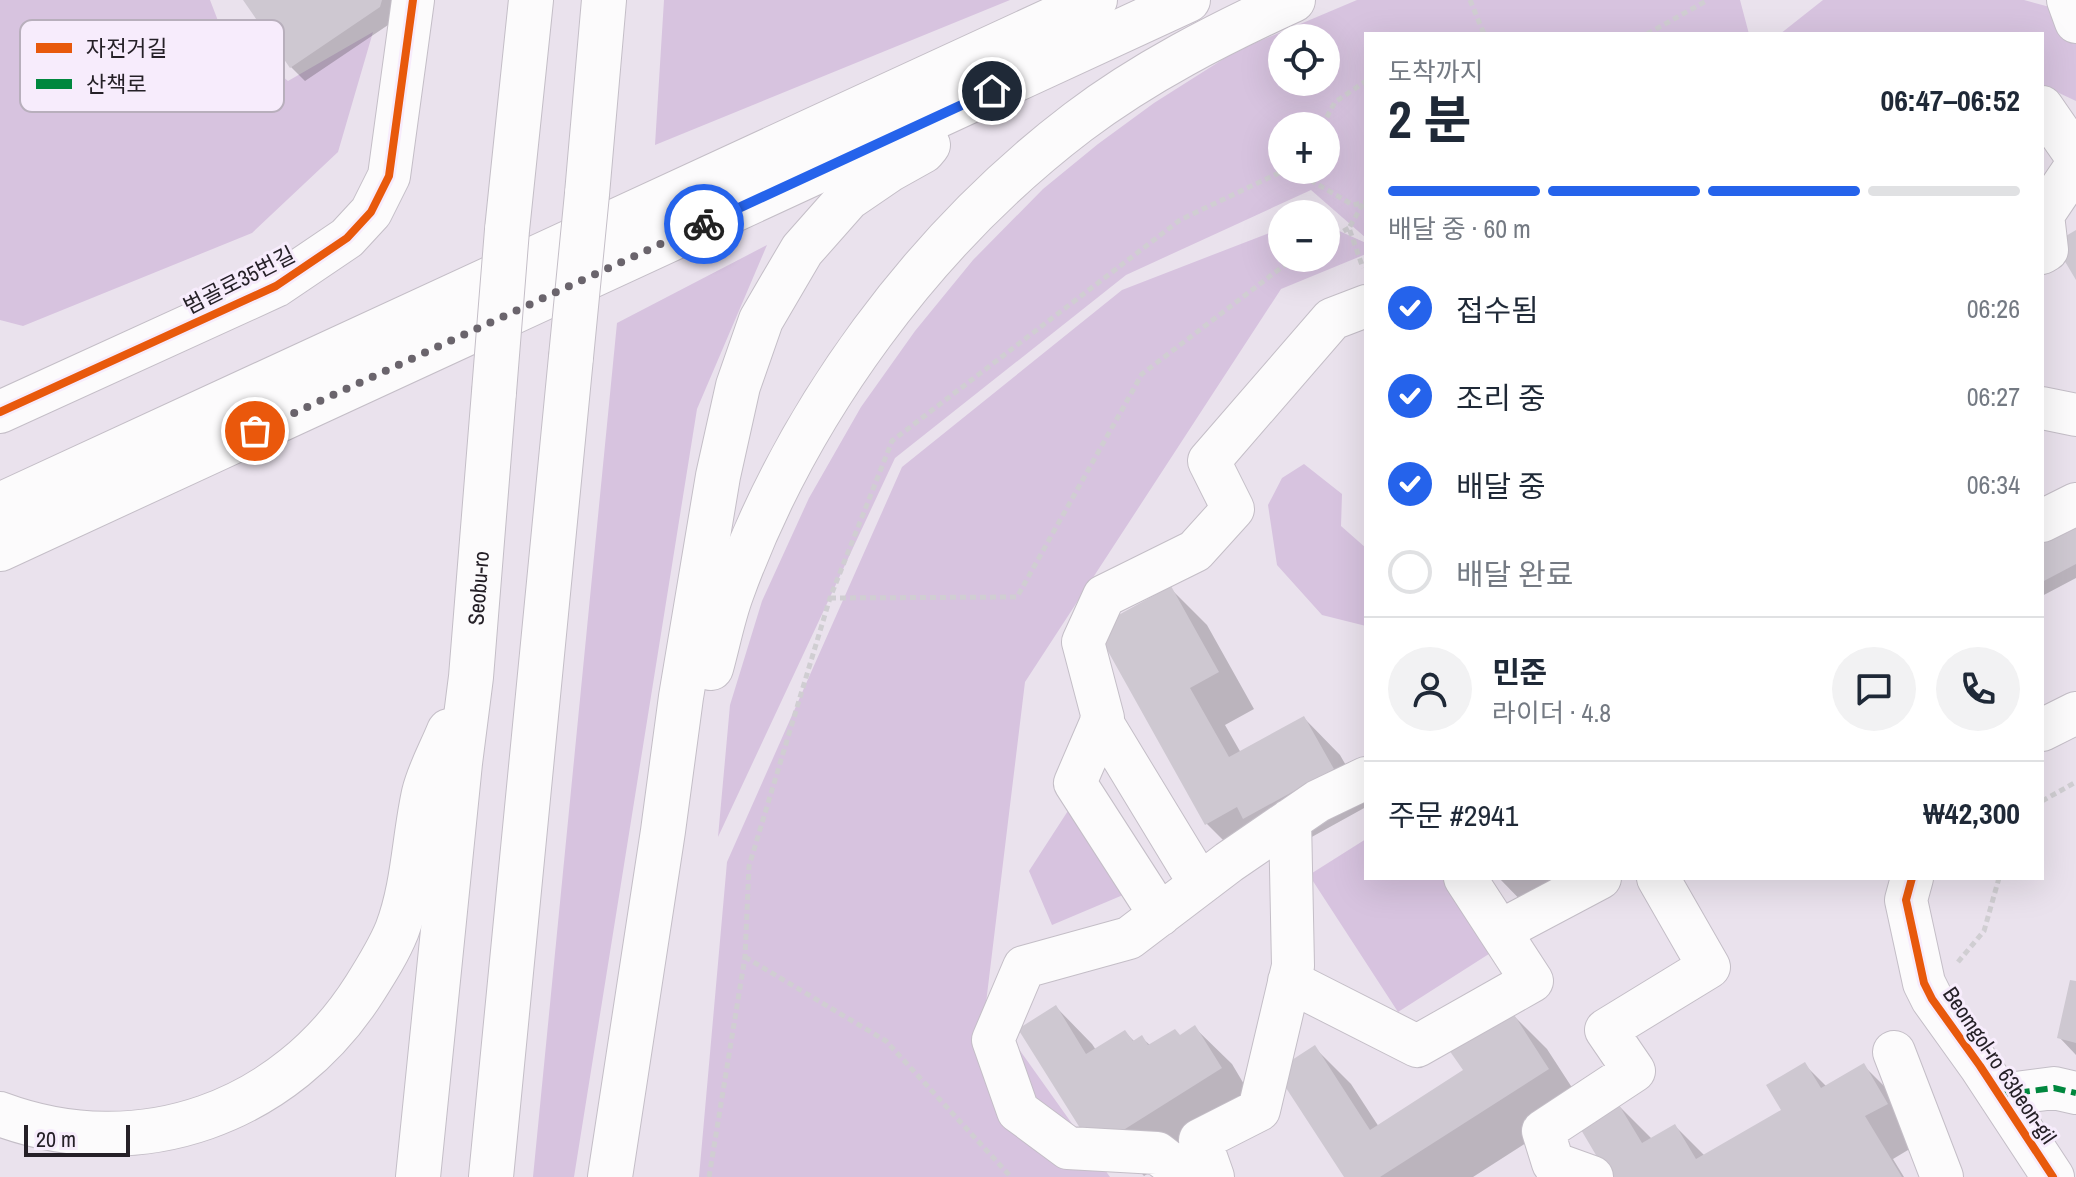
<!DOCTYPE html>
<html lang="ko">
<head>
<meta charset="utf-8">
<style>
	:root { --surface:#fff; --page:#f2f2f3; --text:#1f2937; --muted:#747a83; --line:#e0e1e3; --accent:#2563eb }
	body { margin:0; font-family:"Archivo Narrow","Noto Sans KR",sans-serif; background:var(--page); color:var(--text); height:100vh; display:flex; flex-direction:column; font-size:30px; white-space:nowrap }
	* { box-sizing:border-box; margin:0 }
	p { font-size:26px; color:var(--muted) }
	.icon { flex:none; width:44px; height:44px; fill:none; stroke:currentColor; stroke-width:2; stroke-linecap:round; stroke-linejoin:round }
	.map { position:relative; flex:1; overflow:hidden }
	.panel { position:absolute; left:1364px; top:32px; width:680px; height:848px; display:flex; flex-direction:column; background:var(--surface); border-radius:0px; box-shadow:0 8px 32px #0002 }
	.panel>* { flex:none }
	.controls { position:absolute; left:1268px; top:24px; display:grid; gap:16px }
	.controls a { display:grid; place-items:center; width:72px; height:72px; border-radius:50%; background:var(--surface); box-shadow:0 8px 32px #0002; font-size:40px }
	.scale { position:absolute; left:24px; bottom:20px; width:106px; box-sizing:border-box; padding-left:8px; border:4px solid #252027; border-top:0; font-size:22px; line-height:28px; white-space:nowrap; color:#252027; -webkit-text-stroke:6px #f7ecfc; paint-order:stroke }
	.pin { position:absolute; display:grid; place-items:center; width:68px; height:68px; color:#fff; margin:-34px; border:4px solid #fff; border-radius:50%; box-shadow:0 2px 8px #0007 }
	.courier { position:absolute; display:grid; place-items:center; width:80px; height:80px; margin:-40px; border:6px solid #2563eb; border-radius:50%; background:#fff; color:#222; box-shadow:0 2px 10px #0007 }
	.head em { font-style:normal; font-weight:700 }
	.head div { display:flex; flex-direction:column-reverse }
	.head { display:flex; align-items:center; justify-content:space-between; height:136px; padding:0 24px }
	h1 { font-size:52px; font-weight:700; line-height:60px }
	.bar { display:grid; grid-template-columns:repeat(4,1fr); gap:12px 8px; align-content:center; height:96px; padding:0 24px }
	.bar i { height:10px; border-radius:6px; background:var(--line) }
	.bar .current { background:var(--accent) }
	.bar p { grid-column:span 4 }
	.line { display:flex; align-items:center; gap:20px; padding:0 24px; border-top:2px solid var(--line) }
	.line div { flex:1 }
	.round { display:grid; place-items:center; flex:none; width:84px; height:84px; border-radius:42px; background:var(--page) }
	ol { padding:0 24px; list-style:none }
	li { display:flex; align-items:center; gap:24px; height:88px }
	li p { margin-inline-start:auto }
	li .icon { padding:8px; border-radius:50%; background:var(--accent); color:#fff; stroke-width:4 }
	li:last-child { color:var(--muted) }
	li i { width:44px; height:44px; border:4px solid var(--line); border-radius:50% }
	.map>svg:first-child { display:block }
	.green { fill:#d7c3df; fill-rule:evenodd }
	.shadow { fill:#0003 }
	.building { fill:#cec8d1 }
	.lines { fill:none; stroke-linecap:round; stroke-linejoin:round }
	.minor-casing { stroke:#c4bec7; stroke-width:44 }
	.highway-casing { stroke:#c4bec7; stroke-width:46 }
	.path { stroke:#d0ced2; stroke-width:5; stroke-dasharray:6 4; stroke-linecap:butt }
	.minor { stroke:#fcfbfc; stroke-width:42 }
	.highway { stroke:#fcfbfc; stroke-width:44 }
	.highway-bridge-casing { stroke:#c4bec7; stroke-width:46; stroke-linecap:butt }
	.highway-bridge { stroke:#fcfbfc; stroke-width:44 }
	.quiet { stroke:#00873e; stroke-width:6; stroke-dasharray:12 6; stroke-linecap:butt }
	.cycleway-casing { stroke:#f7ecfc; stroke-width:13 }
	.cycleway { stroke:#e8590c; stroke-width:8 }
	.done { stroke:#6a646c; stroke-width:8; stroke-dasharray:0 14.4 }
	.route { stroke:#2563eb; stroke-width:10 }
	.labels { text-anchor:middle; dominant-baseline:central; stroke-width:6; stroke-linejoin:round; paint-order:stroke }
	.street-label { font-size:22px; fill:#252027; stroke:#f7ecfc }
	.key { fill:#f7ecfc; stroke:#b8afbc; stroke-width:2 }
	.key-label { font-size:22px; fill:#252027 }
</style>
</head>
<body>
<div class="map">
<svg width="2076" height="1177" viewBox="0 0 2076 1177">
	<rect width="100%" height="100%" fill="#eae2ed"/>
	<path class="green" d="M0,0h210l10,26 68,55 85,-49 -35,120 -86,81 -229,93 -23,-6z
		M664,0h346l-355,145z
		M1357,0h383l9,34h-383v204l-55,-48 -185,85 -231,183 -177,379 12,-132 32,-104 47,-103 52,-91 54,-76 58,-71 70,-71 55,-45 56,-41 82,-52zM1282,38h44v44h-44zM1282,126h44v44h-44z
		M1823,0h201l52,14v87l-34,-16v-51h-262z
		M1326,225l40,18v11l-85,35 -256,393 -39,321 124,174h-411l28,-315 175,-395 220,-177 160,-62v30h44z
		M767,245l-70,164 -123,768h-41l84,-854z
		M1304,464l38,30 -1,32 25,22v78l-44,-11 -45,-50 -9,-60 14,-27z
		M1075,800l48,95 -71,30 -23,-54z
		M1366,839v39h78l48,74 -94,60 -89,-137z"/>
	<path class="shadow" d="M246,0h152l-4,21 -89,60 -14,-14z
		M2076,512v66l-34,18v-66z
		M1170,588l37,37 47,84 -29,16 16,28 63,-35 36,37 26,45v7l-85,47 -38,6 -36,-36z
		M1499,878h85l-53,33z
		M2076,983v72l-17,-18z
		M1056,1007l36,37 4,6 29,-18 10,10 7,-4 9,8 29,-10 15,-8 37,36 25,42 -113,70 -10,-11 -47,-30z
		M1511,1013l36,36 37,57 -111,71h-127l-32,-130 37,37 28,43 87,-56z
		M1805,1065l22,22 37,-21 36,36 23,39 -30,18 11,18h-293l5,-74 36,36 23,-13 30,30 78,-45z"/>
	<path class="building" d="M243,0h139l-2,7 -90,61z
		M2076,230v50l-22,-37z
		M2076,510v54l-34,18v-54z
		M1171,586l48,86 -29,16 39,69 75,-41 30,53 -91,50 -6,-12 -32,18 -110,-197z
		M2070,980l6,1v62l-19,-5z
		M1056,1005l30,49 39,-24 8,11 9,-6 6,10 27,-16 5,6 15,-10 27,43 -116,73 -7,-13 -14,8 -67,-107z
		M1511,1010l38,59 -169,108h-36l-69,-106 40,-26 55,85 93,-60 -14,-20z
		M1805,1062l16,26 43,-25 24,41 -23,12 37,61h-293l-32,-54 39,-23 26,43 33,-19 21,35 85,-49 -15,-25z"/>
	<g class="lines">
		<defs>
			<path id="minor" d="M2068,0l8,22
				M2042,107l34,49
				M2042,253l5,-3 -4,-35 33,-49
				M2042,408l34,7
				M0,412l276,-126 71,-48 24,-26 18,-36 24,-176
				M2042,521l34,-17
				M1101,721l99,163
				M2042,730l34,-17
				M1912,878l-6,22 18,83 8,16 48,67 73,111
				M1160,915l-85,-132 28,-65 -20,-76 21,-46 91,-45 38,-42 -24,-48 123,-142 34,-13
				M1500,931l100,-53
				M1289,981l128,65 115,-65 -67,-103
				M1894,1052l48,125
				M2000,1095l54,-7 22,5
				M1195,1177l-12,-4 -26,-20 -89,-5 -50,-37 -25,-71 31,-73 105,-29 100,-76 89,-61 48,-23
				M1213,1177l-13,-37 59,-30 34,-144 -3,-146
				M1592,1177l-39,-14 -10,-32 91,-60 -28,-41 103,-63 -51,-89"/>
			<g id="highway">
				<path d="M587,194l17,-194"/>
				<path d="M507,230l24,-230"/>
				<path d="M0,505l1095,-505"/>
				<path d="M0,549l1188,-549"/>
				<path d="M711,668c7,-25 12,-52 21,-76 66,-182 192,-353 346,-470 66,-50 141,-88 215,-122"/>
				<path d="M0,1114c140,52 286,-1 365,-126 12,-19 24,-38 32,-58 17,-45 17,-92 27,-137 5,-21 17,-42 25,-62"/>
				<path id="s1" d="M418,1177l42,-414 11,-86 23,-285"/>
				<path d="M491,1177l80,-820"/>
				<path d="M610,1177l53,-346 18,-134 37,-221 20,-90 23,-66 41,-70 46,-52 41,-28 34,-19 5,-6"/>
			</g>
		</defs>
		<use href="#minor" class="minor-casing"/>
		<use href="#highway" class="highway-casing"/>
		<path class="path" d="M1470,0l14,34
			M1647,34l61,-34
			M1322,126l13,-24 31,-21
			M1293,170l60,35 13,-3
			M1363,204l-14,24 14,40
			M1326,241l23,-13
			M830,598l187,-1 125,-223 144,-110 11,-6
			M2042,801l34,-19
			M745,957l141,84 125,136
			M1958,962l26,-31 15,-53
			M709,1177l36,-220 4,-91 81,-268 62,-157 288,-221 105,-50"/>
		<use href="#minor" class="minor"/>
		<use href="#highway" class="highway"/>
		<defs>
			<path id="highway-bridge" d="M571,357l16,-163
				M494,392l13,-162"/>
		</defs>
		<use href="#highway-bridge" class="highway-bridge-casing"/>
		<use href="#highway-bridge" class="highway-bridge"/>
		<path class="quiet" d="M2000,1095l54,-7 22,5"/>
		<defs>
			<path id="cycleway" d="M0,412l276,-126 71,-48 24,-26 18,-36 24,-176
				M1912,878l-6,22 18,83 8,16 48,67 73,111"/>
		</defs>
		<use href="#cycleway" class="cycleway-casing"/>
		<use href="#cycleway" class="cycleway"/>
	</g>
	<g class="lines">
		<path class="done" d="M255,431l449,-207"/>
		<path class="route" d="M704,224l288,-133"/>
	</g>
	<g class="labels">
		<g class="street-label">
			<text transform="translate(239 280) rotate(-27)">범골로35번길</text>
			<text stroke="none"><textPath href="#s1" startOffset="592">Seobu-ro</textPath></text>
			<text transform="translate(2000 1065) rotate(56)">Beomgol-ro 63beon-gil</text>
		</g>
	</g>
	<rect x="20" y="20" width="264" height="92" rx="12" class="key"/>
	<rect x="36" y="43" width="36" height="10" fill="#e8590c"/>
	<rect x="36" y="79" width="36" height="10" fill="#00873e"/>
	<g class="key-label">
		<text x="86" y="56">자전거길</text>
		<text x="86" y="92">산책로</text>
	</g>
</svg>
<div class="controls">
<a><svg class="icon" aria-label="locate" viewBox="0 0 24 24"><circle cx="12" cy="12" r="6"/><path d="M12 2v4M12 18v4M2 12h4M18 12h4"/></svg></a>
<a>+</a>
<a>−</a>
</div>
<div class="scale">20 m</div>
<div class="pin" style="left:255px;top:431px;background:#ea580c"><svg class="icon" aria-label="bag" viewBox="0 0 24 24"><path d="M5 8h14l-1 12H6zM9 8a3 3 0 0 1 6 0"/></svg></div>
<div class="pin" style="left:992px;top:91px;background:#1f2937"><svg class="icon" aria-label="home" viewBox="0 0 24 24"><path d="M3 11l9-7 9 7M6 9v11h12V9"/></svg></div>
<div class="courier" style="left:704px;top:224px"><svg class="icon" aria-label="bike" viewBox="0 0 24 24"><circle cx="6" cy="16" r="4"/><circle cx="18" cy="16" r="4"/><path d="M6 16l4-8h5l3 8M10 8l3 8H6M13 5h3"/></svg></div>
<section class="panel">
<div class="head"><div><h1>2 분</h1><p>도착까지</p></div><em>06:47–06:52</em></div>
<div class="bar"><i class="current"></i><i class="current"></i><i class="current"></i><i></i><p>배달 중 · 60 m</p></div>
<ol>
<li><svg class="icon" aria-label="check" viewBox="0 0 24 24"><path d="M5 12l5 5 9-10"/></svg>접수됨<p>06:26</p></li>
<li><svg class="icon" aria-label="check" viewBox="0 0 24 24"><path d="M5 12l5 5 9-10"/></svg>조리 중<p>06:27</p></li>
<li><svg class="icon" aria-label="check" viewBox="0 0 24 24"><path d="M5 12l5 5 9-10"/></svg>배달 중<p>06:34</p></li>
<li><i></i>배달 완료</li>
</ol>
<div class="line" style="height:144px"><a class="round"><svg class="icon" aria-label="person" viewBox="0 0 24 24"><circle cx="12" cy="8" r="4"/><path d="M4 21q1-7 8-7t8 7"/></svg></a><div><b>민준</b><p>라이더 · 4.8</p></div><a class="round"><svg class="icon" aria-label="chat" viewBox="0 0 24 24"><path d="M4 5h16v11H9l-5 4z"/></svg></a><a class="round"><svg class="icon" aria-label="phone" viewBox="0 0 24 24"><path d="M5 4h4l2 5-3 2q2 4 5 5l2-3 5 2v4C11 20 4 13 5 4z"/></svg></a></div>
<div class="line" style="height:104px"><div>주문 #2941</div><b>₩42,300</b></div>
</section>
</div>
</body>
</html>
